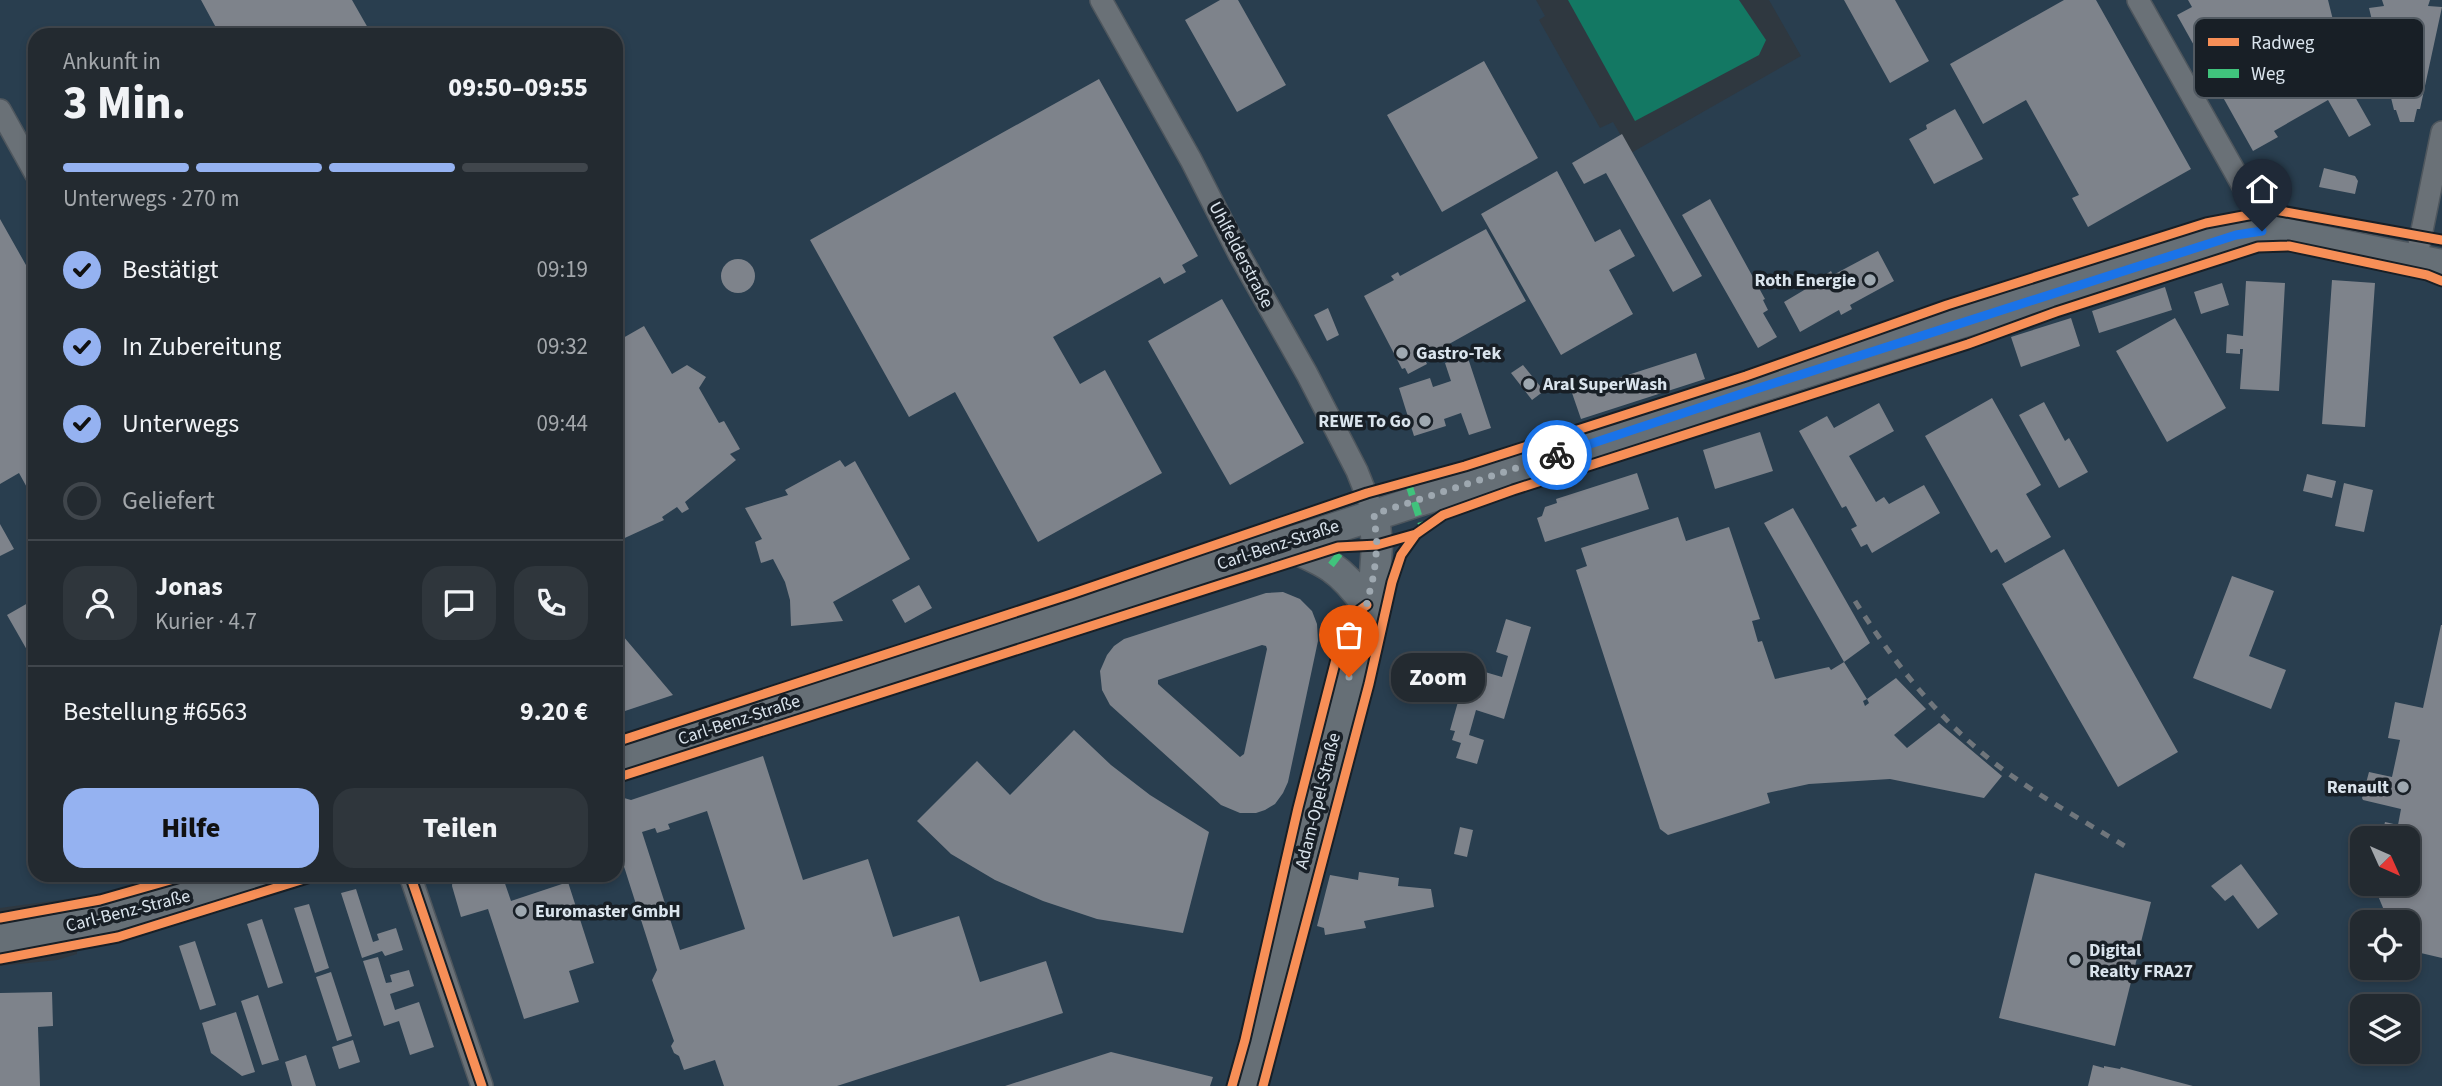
<!DOCTYPE html>
<html lang="de">
<head>
<meta charset="utf-8">
<style>
	:root { --surface:#232a30; --page:#2f363c; --text:#f1f3f6; --muted:#a3a7ab; --line:#40464c; --accent:#95b2f1 }
	body { margin:0; font-family:"Source Sans 3",sans-serif; background:var(--page); color:var(--text); height:100vh; display:flex; flex-direction:column; font-size:26px; white-space:nowrap }
	* { box-sizing:border-box; margin:0 }
	p { font-size:23px; color:var(--muted) }
	.icon { flex:none; width:38px; height:38px; fill:none; stroke:currentColor; stroke-width:2; stroke-linecap:round; stroke-linejoin:round }
	.map { position:relative; flex:1; overflow:hidden }
	.drawer { position:absolute; left:28px; top:28px; width:595px; height:854px; display:flex; flex-direction:column; background:var(--surface); border-radius:21px; box-shadow:0 4px 10px #0003,0 0 0 2px var(--line) }
	.drawer>* { flex:none }
	.needle { width:46px; rotate:135deg }
	.buttons { position:absolute; left:2350px; top:826px; display:grid; gap:14px }
	.buttons a { display:grid; place-items:center; width:70px; height:70px; border-radius:14px; background:var(--surface); box-shadow:0 4px 10px #0003,0 0 0 2px var(--line); font-size:35px }
	.pin { position:absolute; display:grid; place-items:center; width:60px; height:60px; color:#fff; margin:-72px -30px; border-radius:50% 50% 50% 0; rotate:-45deg; box-shadow:0 0 7px #0007 }
	.pin .icon { rotate:45deg }
	.courier { position:absolute; display:grid; place-items:center; width:70px; height:70px; margin:-35px; border:5px solid #1a73e8; border-radius:50%; background:#fff; color:#222; box-shadow:0 2px 9px #0007 }
	.bubble { position:absolute; height:49px; border-radius:21px; background:var(--surface); box-shadow:0 4px 10px #0003,0 0 0 2px var(--line); font-size:23px; font-weight:800; line-height:49px; text-align:center }
	.summary em { font-style:normal; font-weight:800 }
	.summary div { display:flex; flex-direction:column-reverse }
	.summary { display:flex; align-items:center; justify-content:space-between; height:119px; padding:0 35px }
	h1 { font-size:46px; font-weight:800; line-height:52px }
	.bar { display:grid; grid-template-columns:repeat(4,1fr); gap:10px 7px; align-content:center; height:84px; padding:0 35px }
	.bar i { height:9px; border-radius:5px; background:var(--line) }
	.bar .on { background:var(--accent) }
	.bar p { grid-column:span 4 }
	.line { display:flex; align-items:center; gap:18px; padding:0 35px; border-top:2px solid var(--line) }
	.line div { flex:1 }
	.round { display:grid; place-items:center; flex:none; width:74px; height:74px; border-radius:21px; background:var(--page) }
	ol { padding:0 35px; list-style:none }
	li { display:flex; align-items:center; gap:21px; height:77px }
	li p { margin-inline-start:auto }
	li .icon { padding:7px; border-radius:50%; background:var(--accent); color:#111; stroke-width:4 }
	li:last-child { color:var(--muted) }
	li i { width:38px; height:38px; border:4px solid var(--line); border-radius:50% }
	.button { display:flex; gap:14px; margin-top:auto; padding:14px 35px }
	.button a { flex:1; height:80px; border-radius:21px; background:var(--accent); color:#111; font-size:28px; font-weight:800; line-height:80px; text-align:center }
	.button a+a { background:var(--page); color:var(--text) }
	.map>svg:first-child { display:block }
	.built { fill:#293e4f; fill-rule:evenodd }
	.water { fill:#137863 }
	.building { fill:#7e838b; fill-rule:evenodd }
	.lines { fill:none; stroke-linecap:round; stroke-linejoin:round }
	.minor-casing { stroke:#4f575e; stroke-width:24 }
	.secondary-casing { stroke:#4f575e; stroke-width:33 }
	.minor { stroke:#6a7177; stroke-width:21 }
	.secondary { stroke:#666f76; stroke-width:30 }
	.rail { stroke:#70767c; stroke-width:5; stroke-dasharray:9 9; stroke-linecap:butt }
	.quiet { stroke:#40c37c; stroke-width:7; stroke-dasharray:14 7; stroke-linecap:butt }
	.cycleway-casing { stroke:#181f26; stroke-width:13 }
	.cycleway { stroke:#f78f57; stroke-width:9 }
	.done { stroke:#9ea8b0; stroke-width:7; stroke-dasharray:0 12.6 }
	.route { stroke:#1a73e8; stroke-width:9 }
	.poi-dot { fill:#9ea8b0; stroke:#181f26; stroke-width:2.5 }
	.labels { text-anchor:middle; dominant-baseline:central; stroke-width:7; stroke-linejoin:round; paint-order:stroke }
	.street-label { font-size:18px; fill:#dae4ed; stroke:#181f26 }
	.poi-label { font-size:18px; font-weight:bold; fill:#dae4ed; stroke:#181f26; text-anchor:start }
	.key { fill:#181f26; stroke:#525a62; stroke-width:2 }
	.key-label { font-size:19px; fill:#dae4ed }
</style>
</head>
<body>
<div class="map">
<svg width="2442" height="1086" viewBox="0 0 2442 1086">
	<rect width="100%" height="100%" fill="#2f3840"/>
	<path class="built" d="M0,0h1536l9,16 -6,4 61,108 13,-6 18,31 170,-97 -32,-56h673v1086h-2442v-120l57,-6 20,-6 -3,-56 -74,10zM35,35h581v840h-581zM2362,838h46v46h-46zM2362,922h46v46h-46zM2362,1006h46v46h-46z"/>
	<path class="water" d="M1568,0h171l27,40 -7,15 -124,66z"/>
	<path class="building" d="M201,0h151l20,35h-152z
		M1220,0h18l48,85 -49,27 -52,-92z
		M1844,0h51l34,61 -39,22z
		M2064,0h32l95,169 -103,58 -16,-29 7,-3 -53,-95 -43,24 -33,-60z
		M2188,0h140l22,88 21,37 -22,12 -21,-37 -54,31 4,6 -25,14 -76,-136 15,-8z
		M2382,0h48l-2,6 14,1 -22,102h-3l-3,13h-14l-4,-12h-2l-25,-102 15,-2z
		M1484,61l54,97 -96,54 -55,-97z
		M1099,79l99,177 -16,9 4,7 -22,12 -4,-7 -107,60 27,47 25,-14 57,103 -124,69 -83,-150 -46,25 -99,-177z
		M1955,109l28,50 -49,25 -25,-45 18,-10 -1,-4z
		M1622,134l80,142 -29,16 -67,-119 -22,11 -12,-21z
		M2324,168l31,8 3,5 -3,13 -36,-7z
		M1557,171l38,71 25,-13 15,27 -26,14 24,44 -72,41 -80,-141z
		M1710,199l55,100 -2,1 5,10 -5,3 14,24 -19,11 -76,-133z
		M0,219l35,62v221l-16,-29 -19,11z
		M1486,229l40,72 -102,57 3,6 -19,10 -3,-6 -3,1 -38,-73 30,-16 -3,-4 7,-4 2,4z
		M1878,251l16,30 -44,24 2,4 -11,6 -2,-5 -39,22 -16,-30 42,-25 -1,-2 6,-4 2,4z
		M721 276a17 17 0 1 1 34 0a17 17 0 1 1-34 0Z
		M2332,280l43,3 -10,144 -43,-3z
		M2246,281l39,2 -6,108 -39,-2 3,-40h-3v5l-14,-1 1,-19 16,2z
		M2222,283l7,22 -28,9 -7,-22z
		M2165,287l7,23 -73,23 -7,-22z
		M1222,299l82,144 -74,42 -82,-144z
		M1328,308l11,27 -12,6 -13,-26z
		M2071,318l9,28 -59,21 -10,-30z
		M2175,318l51,90 -59,34 -51,-91z
		M644,326l28,48 15,-9 19,12 -7,11 20,35 5,-2 16,28 -10,5 6,6 -51,42 4,7 -7,4 -5,-6 -15,10 2,3 -48,22v-200z
		M1696,353l9,26 -124,40 -9,-26z
		M1467,355l24,73 -22,7 -8,-22 -17,6 2,7 -32,10 -15,-48 31,-10 3,9 18,-6 -6,-18z
		M1523,365l21,26 -12,9 -21,-27z
		M1992,398l49,87 -15,9 25,43 -46,26 -8,-14 -6,4 -66,-117z
		M2044,402l21,39 4,-3 19,34 -29,16 -40,-73z
		M1879,403l15,28 -45,25 27,46 8,-5 5,7 35,-19 16,28 -68,40 -5,-9 -6,3 -10,-18 6,-3 -11,-20 -4,2 -43,-77 28,-15 7,12z
		M1760,432l13,39 -58,18 -12,-39z
		M840,460l5,7 10,-6 55,98 -77,43 10,19 -52,5 -1,-26 -5,-18 -12,-23 -12,4 -6,-21 7,-3 -17,-31 43,-13 -3,-5z
		M1637,473l12,36 -104,33 -8,-24 5,-2 3,-9 12,-4 -1,-4z
		M2307,474l29,7 -4,17 -29,-7z
		M2344,483l29,7 -9,42 -29,-6z
		M1793,508l77,135 -26,19 -80,-139z
		M1678,517l8,24 43,-14 31,92 -8,2 6,21 4,-1 13,38 54,-12 2,3 13,-8 23,37 -4,2 2,5 4,-3 -2,-4 29,-21 30,31 -32,26 13,13 32,-25 63,53 -18,22 -94,-19 -81,5 -42,9 3,10 -102,32 -8,-6 -84,-259 11,-4 -6,-18z
		M0,524l14,25 -14,7z
		M2064,549l114,203 -60,35 -116,-203z
		M2232,576l42,15 -25,65 37,14 -15,39 -78,-31z
		M919,585l13,23 -27,15 -13,-23z
		M1283,592l17,7 12,12 5,13 1,17 -30,141 -5,11 -8,11 -10,6 -9,3h-16l-19,-8 -111,-100 -8,-15 -2,-19 7,-16 7,-9 10,-7 142,-46zM1262,645l4,1 1,3 -23,105 -4,3 -82,-73v-4z
		M35,599v65l-28,-49z
		M1506,619l25,8 -27,92 -28,-9 -7,25 15,5 -7,24 -21,-6 5,-15 -9,-3 3,-9 -5,-1 15,-53 17,5 3,-10 17,5 6,-21 -12,-4z
		M2441,625h1v333l-34,-8v-28h-19l-16,-38h35v-46h-27l4,-16 13,3 3,-16 -38,-9 -1,-2 7,-26 23,5 8,-37 -12,-2 7,-36 28,6z
		M623,636l50,59 -57,19v-76z
		M1074,730l37,35 39,30 59,37 -26,101 -86,-14 -54,-18 -48,-21 -44,-26 -34,-33 60,-60 33,34z
		M763,756l40,124 65,-21 25,78 66,-21 21,66 66,-21 17,52 -226,73h-113l-9,-26 -31,10 -5,-14 -5,-3 -3,-7 3,-5 -22,-61 5,-10 -37,-116 -4,-3v-47l5,-2 3,-4 7,2zM707,811l38,118 -65,21 -38,-118 13,-4 2,5 13,-4 -2,-5z
		M1460,827l13,3 -6,27 -13,-3z
		M2241,864l37,50 -20,15 -25,-34 -8,6 -14,-15z
		M1359,872l40,6 -1,8 33,3 3,18 -70,14 2,7 -41,7 -1,-7 -7,-2 13,-51 28,5z
		M2035,873l116,29 -36,144 -116,-28z
		M453,875h49l9,26 57,-19 26,81 -25,8 10,31 -55,17 -36,-110 -27,8 -9,-31z
		M356,889l17,53 6,-2 -2,-6 19,-6 7,22 -18,6 -3,-5 -20,7 -21,-65z
		M309,904l20,64 -14,5 -21,-65z
		M262,919l21,64 -15,5 -21,-64z
		M195,941l21,64 -16,5 -21,-64z
		M378,957l8,26 6,-1 -2,-7 19,-5 5,16 -24,8 5,16 24,-8 15,45 -24,8 -11,-34 -15,5 -21,-65z
		M331,972l21,64 -15,5 -21,-64z
		M52,992l1,34 -15,1 2,59h-40v-93z
		M258,995l21,65 -17,5 -21,-64z
		M236,1012l19,60 -13,4 -31,-23 -9,-30z
		M353,1040l7,22 -21,7 -7,-22z
		M1111,1052l102,25 -3,9h-205z
		M306,1055l10,31h-24l-7,-24z
		M2093,1065l11,3v-2l16,3 1,-2 72,19h-105z"/>
	<g class="lines">
		<defs>
			<path id="minor" d="M1101,0l90,160 48,94 68,120 50,97 17,43
				M2138,0l110,195 14,36
				M0,110l35,63
				M2416,260l26,-128
				M410,875l72,211"/>
			<path id="secondary" d="M1284,544c41,17 57,24 83,61
				M616,760l917,-296 220,-75 483,-154 36,-4 170,34
				M0,939c90,-12 169,-37 255,-64
				M1247,1086l128,-512 2,-29 -3,-31"/>
		</defs>
		<use href="#minor" class="minor-casing"/>
		<use href="#secondary" class="secondary-casing"/>
		<use href="#minor" class="minor"/>
		<use href="#secondary" class="secondary"/>
		<path class="rail" d="M1855,601c39,62 84,119 142,164 41,31 87,56 131,83"/>
		<path class="quiet" d="M1408,482l15,47
			M1331,565l14,-18"/>
		<defs>
			<path id="cycleway" d="M616,742l455,-148 296,-101 98,-27 281,-90 201,-71 259,-82 69,-13 167,30
				M616,778l722,-231 39,-2 39,-11 27,-19 70,-25 455,-146 88,-32 202,-65 31,-1 138,29 15,6
				M410,875l72,211
				M0,918l100,-18 88,-25
				M0,959l118,-22 199,-62
				M1232,1086l13,-46 53,-232 48,-188 21,-15
				M1263,1086l106,-402 23,-102 9,-27 15,-21"/>
		</defs>
		<use href="#cycleway" class="cycleway-casing"/>
		<use href="#cycleway" class="cycleway"/>
	</g>
	<g class="lines">
		<path class="done" d="M1349,677l25,-103 3,-29 -3,-31 183,-59"/>
		<path class="route" d="M1557,455l196,-65 483,-155 26,-4"/>
	</g>
	<g class="poi-dot">
		<circle cx="1870" cy="280" r="7"/>
		<circle cx="1402" cy="353" r="7"/>
		<circle cx="1529" cy="384" r="7"/>
		<circle cx="1425" cy="421" r="7"/>
		<circle cx="2403" cy="787" r="7"/>
		<circle cx="521" cy="911" r="7"/>
		<circle cx="2075" cy="960" r="7"/>
	</g>
	<g class="labels">
		<g class="street-label">
			<text transform="translate(1241 255) rotate(62)">Uhlfelderstraße</text>
			<text transform="translate(1278 545) rotate(-18)">Carl-Benz-Straße</text>
			<text transform="translate(739 720) rotate(-18)">Carl-Benz-Straße</text>
			<text transform="translate(1318 801) rotate(-76)">Adam-Opel-Straße</text>
			<text transform="translate(128 911) rotate(-14)">Carl-Benz-Straße</text>
		</g>
		<g class="poi-label">
			<text x="1856" y="280" text-anchor="end">Roth Energie</text>
			<text x="1416" y="353">Gastro-Tek</text>
			<text x="1543" y="384">Aral SuperWash</text>
			<text x="1411" y="421" text-anchor="end">REWE To Go</text>
			<text x="2389" y="787" text-anchor="end">Renault</text>
			<text x="535" y="911">Euromaster GmbH</text>
			<text x="2089" y="950">Digital<tspan x="2089" dy="21">Realty FRA27</tspan></text>
		</g>
	</g>
	<rect x="2194" y="18" width="230" height="80" rx="10" class="key"/>
	<rect x="2208" y="38" width="31" height="8" fill="#f78f57"/>
	<rect x="2208" y="69" width="31" height="9" fill="#40c37c"/>
	<g class="key-label">
		<text x="2251" y="49">Radweg</text>
		<text x="2251" y="80">Weg</text>
	</g>
</svg>
<div class="buttons">
<a><svg class="needle" viewBox="-14 -14 28 28"><path d="M0-13l5 13h-10z" fill="#e53935"/><path d="M0 13l5-13h-10z" fill="#a3a7ab"/></svg></a>
<a><svg class="icon" aria-label="locate" viewBox="0 0 24 24"><circle cx="12" cy="12" r="6"/><path d="M12 2v4M12 18v4M2 12h4M18 12h4"/></svg></a>
<a><svg class="icon" aria-label="layers" viewBox="0 0 24 24"><path d="M12 4l9 5-9 5-9-5zM3 14l9 5 9-5"/></svg></a>
</div>
<div class="pin" style="left:1349px;top:677px;background:#ea580c"><svg class="icon" aria-label="bag" viewBox="0 0 24 24"><path d="M5 8h14l-1 12H6zM9 8a3 3 0 0 1 6 0"/></svg></div>
<div class="pin" style="left:2262px;top:231px;background:#1f2937"><svg class="icon" aria-label="home" viewBox="0 0 24 24"><path d="M3 11l9-7 9 7M6 9v11h12V9"/></svg></div>
<div class="courier" style="left:1557px;top:455px"><svg class="icon" aria-label="bike" viewBox="0 0 24 24"><circle cx="6" cy="16" r="4"/><circle cx="18" cy="16" r="4"/><path d="M6 16l4-8h5l3 8M10 8l3 8H6M13 5h3"/></svg></div>
<div class="bubble" style="left:1391px;top:653px;width:94px">Zoom</div>
<section class="drawer">
<div class="summary"><div><h1>3 Min.</h1><p>Ankunft in</p></div><em>09:50–09:55</em></div>
<div class="bar"><i class="on"></i><i class="on"></i><i class="on"></i><i></i><p>Unterwegs · 270 m</p></div>
<ol>
<li><svg class="icon" aria-label="check" viewBox="0 0 24 24"><path d="M5 12l5 5 9-10"/></svg>Bestätigt<p>09:19</p></li>
<li><svg class="icon" aria-label="check" viewBox="0 0 24 24"><path d="M5 12l5 5 9-10"/></svg>In Zubereitung<p>09:32</p></li>
<li><svg class="icon" aria-label="check" viewBox="0 0 24 24"><path d="M5 12l5 5 9-10"/></svg>Unterwegs<p>09:44</p></li>
<li><i></i>Geliefert</li>
</ol>
<div class="line" style="height:126px"><a class="round"><svg class="icon" aria-label="person" viewBox="0 0 24 24"><circle cx="12" cy="8" r="4"/><path d="M4 21q1-7 8-7t8 7"/></svg></a><div><b>Jonas</b><p>Kurier · 4.7</p></div><a class="round"><svg class="icon" aria-label="chat" viewBox="0 0 24 24"><path d="M4 5h16v11H9l-5 4z"/></svg></a><a class="round"><svg class="icon" aria-label="phone" viewBox="0 0 24 24"><path d="M5 4h4l2 5-3 2q2 4 5 5l2-3 5 2v4C11 20 4 13 5 4z"/></svg></a></div>
<div class="line" style="height:91px"><div>Bestellung #6563</div><b>9.20 €</b></div>
<div class="button"><a>Hilfe</a><a>Teilen</a></div>
</section>
</div>
</body>
</html>
